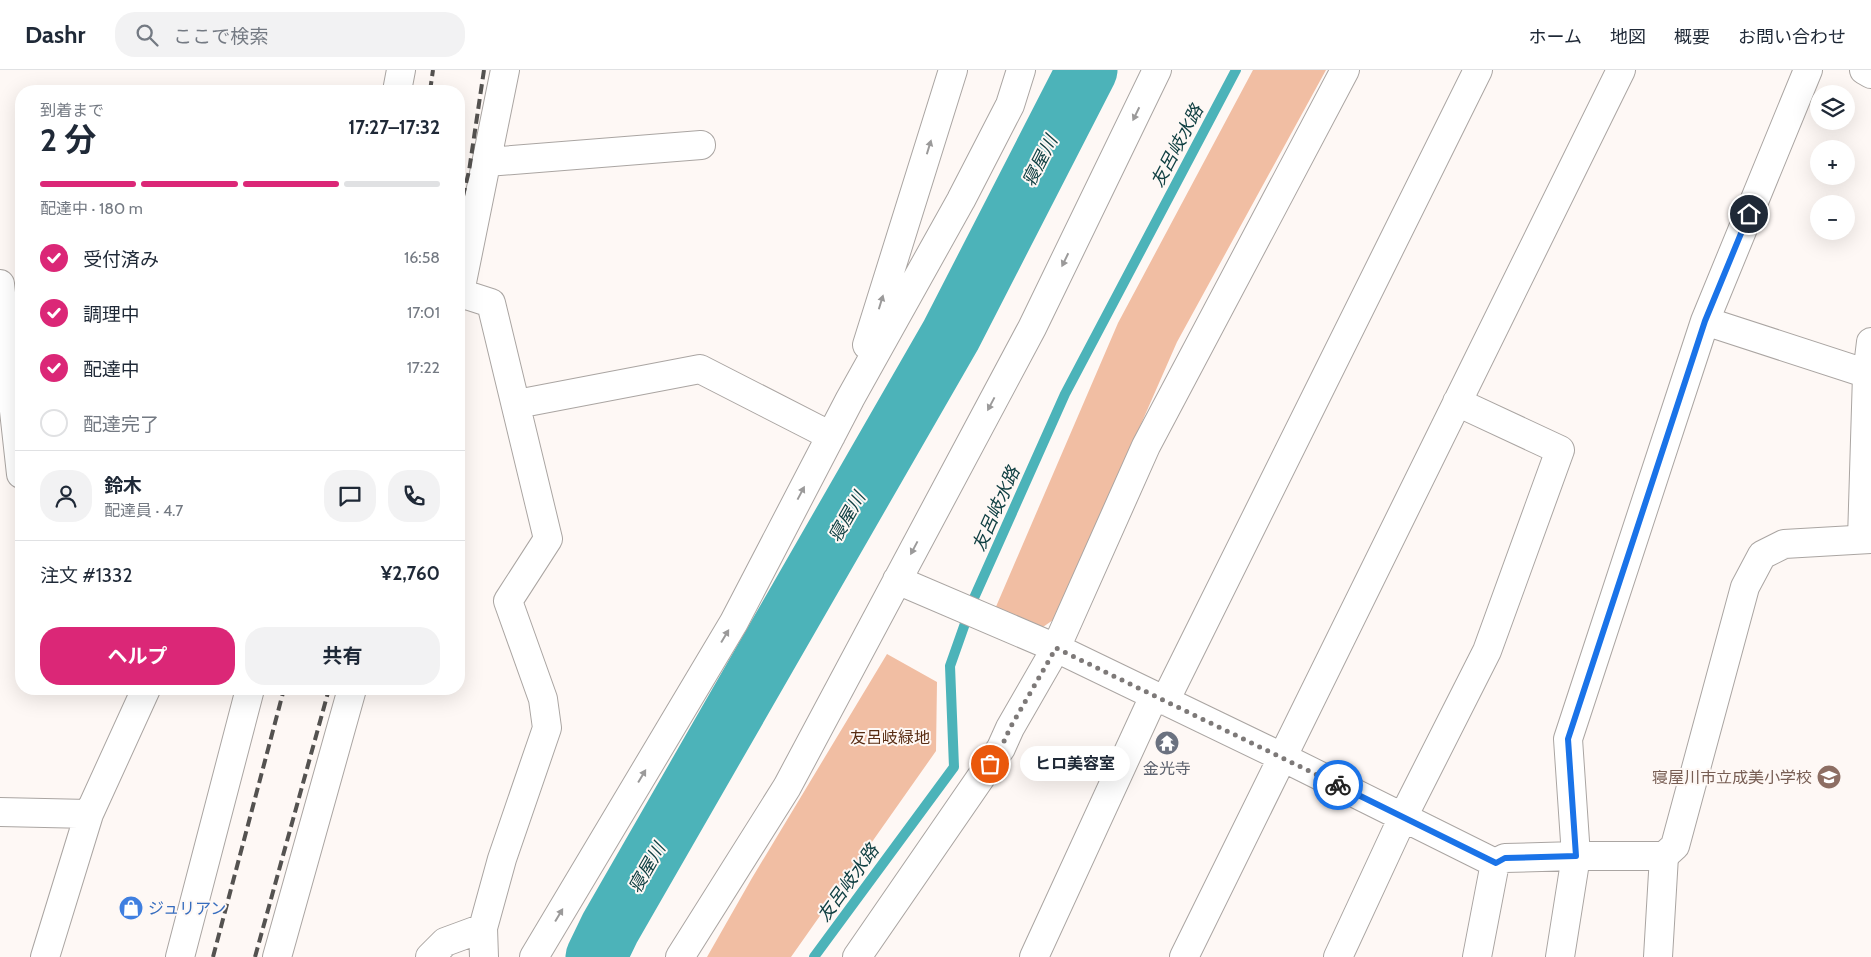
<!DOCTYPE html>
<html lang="ja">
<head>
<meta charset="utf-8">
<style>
	:root { --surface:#fff; --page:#f2f2f3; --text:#1f2937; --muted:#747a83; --line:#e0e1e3; --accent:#db2777 }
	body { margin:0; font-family:Cabin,"Noto Sans JP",sans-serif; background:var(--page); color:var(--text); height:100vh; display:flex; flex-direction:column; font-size:19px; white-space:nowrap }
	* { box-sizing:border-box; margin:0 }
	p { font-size:16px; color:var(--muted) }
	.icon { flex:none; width:28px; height:28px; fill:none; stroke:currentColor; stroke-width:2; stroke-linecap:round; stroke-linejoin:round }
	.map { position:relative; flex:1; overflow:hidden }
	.sheet { position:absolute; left:15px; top:15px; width:450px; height:610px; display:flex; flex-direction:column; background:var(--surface); border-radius:20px; box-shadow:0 5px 20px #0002 }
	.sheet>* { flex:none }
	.controls { position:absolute; left:1810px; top:15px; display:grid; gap:10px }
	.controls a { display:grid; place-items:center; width:45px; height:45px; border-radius:50%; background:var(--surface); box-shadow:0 5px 20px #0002; font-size:25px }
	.pin { position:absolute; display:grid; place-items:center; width:42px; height:42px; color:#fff; margin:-21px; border:2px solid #fff; border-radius:50%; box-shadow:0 1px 5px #0007 }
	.courier { position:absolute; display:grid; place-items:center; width:50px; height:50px; margin:-25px; border:4px solid #1a73e8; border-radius:50%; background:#fff; color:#222; box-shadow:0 1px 6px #0007 }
	.bubble { position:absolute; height:35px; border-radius:18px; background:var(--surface); box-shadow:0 5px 20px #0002; font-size:16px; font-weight:700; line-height:35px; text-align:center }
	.headline em { font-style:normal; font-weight:700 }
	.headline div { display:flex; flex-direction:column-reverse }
	.headline { display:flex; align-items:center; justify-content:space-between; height:85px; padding:0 25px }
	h1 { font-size:32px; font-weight:700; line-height:38px }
	.bar { display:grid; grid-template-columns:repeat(4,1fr); gap:8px 5px; align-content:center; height:60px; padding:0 25px }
	.bar i { height:6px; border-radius:4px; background:var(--line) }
	.bar .current { background:var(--accent) }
	.bar p { grid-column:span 4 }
	.line { display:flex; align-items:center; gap:12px; padding:0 25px; border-top:1px solid var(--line) }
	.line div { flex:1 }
	.round { display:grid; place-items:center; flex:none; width:52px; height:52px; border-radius:20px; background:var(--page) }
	ol { padding:0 25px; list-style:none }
	li { display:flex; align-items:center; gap:15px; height:55px }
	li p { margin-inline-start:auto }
	li .icon { padding:5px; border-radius:50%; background:var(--accent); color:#fff; stroke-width:4 }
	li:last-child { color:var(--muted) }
	li i { width:28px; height:28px; border:2px solid var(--line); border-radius:50% }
	.cta { display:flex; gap:10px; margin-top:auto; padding:10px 25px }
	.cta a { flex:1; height:58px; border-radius:20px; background:var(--accent); color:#fff; font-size:20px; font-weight:700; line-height:58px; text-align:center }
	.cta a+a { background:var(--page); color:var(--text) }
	header { display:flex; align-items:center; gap:30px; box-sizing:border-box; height:70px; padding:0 25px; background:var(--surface); border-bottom:1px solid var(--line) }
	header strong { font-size:24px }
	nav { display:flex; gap:28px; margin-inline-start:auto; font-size:18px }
	.search { width:350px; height:45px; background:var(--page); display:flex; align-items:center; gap:12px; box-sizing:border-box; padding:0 18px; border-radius:20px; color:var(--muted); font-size:19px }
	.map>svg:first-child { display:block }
	.green { fill:#f1bea3 }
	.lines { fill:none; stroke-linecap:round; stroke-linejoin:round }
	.stream { stroke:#4cb3b9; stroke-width:10 }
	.river { stroke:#4cb3b9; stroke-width:61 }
	.minor-casing { stroke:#aaa5a2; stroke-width:30 }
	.tertiary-casing { stroke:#aaa5a2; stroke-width:30 }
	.minor { stroke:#fff; stroke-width:28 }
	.tertiary { stroke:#fff; stroke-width:28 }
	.rail { stroke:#545250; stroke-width:4; stroke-dasharray:10 5; stroke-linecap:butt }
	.oneway { fill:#9b9a9a }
	.done { stroke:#7d7978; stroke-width:5; stroke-dasharray:0 9 }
	.route { stroke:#1a73e8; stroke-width:6 }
	.labels { text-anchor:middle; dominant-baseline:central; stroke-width:4; stroke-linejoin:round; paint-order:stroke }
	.park-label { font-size:16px; fill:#582c12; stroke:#fef8f5 }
	.worship-label { font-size:16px; fill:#5b616d; stroke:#fef8f5 }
	.education-label { font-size:16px; fill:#785e54; stroke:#fef8f5; text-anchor:end }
	.shop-label { font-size:16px; fill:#366cbe; stroke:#fef8f5; text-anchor:start }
	.water-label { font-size:18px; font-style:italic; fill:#114043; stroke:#fef8f5 }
</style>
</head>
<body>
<header>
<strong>Dashr</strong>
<div class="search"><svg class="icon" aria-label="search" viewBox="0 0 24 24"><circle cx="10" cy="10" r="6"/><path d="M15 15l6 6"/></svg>ここで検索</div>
<nav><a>ホーム</a><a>地図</a><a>概要</a><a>お問い合わせ</a></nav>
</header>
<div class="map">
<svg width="1871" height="887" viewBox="0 0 1871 887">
	<rect width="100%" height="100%" fill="#fef8f5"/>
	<path class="green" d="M1253,0h73l-149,272 -121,276 -16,11 -45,-20 123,-286z
		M887,584l50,28 -1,69 -145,206h-84l45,-79z"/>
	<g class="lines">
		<path class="stream" d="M814,887l140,-190 -4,-101 24,-68 91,-204 171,-324"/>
		<path class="river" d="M596,887l14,-29 341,-593 136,-265"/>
		<defs>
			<path id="minor" d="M1864,0l7,4
				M487,92l214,-17
				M0,214l21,190
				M460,223l31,10 57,236 -40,62 35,98 4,29 -45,131 -19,69 1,29
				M459,227l46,-227
				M1705,251l166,54
				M867,275l86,-275
				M517,334l183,-35 131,67
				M1862,469l5,-164 4,-33
				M897,510l159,68 226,109 213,106 10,-5 71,-2h88l-6,101
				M1165,631l313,-631
				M0,742l89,2
				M45,887l44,-143 57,-125
				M277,887l75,-268
				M430,887l15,-15 38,-14
				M534,887l200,-335 116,-223 111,-199 49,-95 11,-35
				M680,887l107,-170 245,-459 125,-258
				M857,887l144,-209 9,-20 46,-80 90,-202 199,-376
				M1034,887l120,-261
				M1184,887l437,-887
				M1338,887l65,-140 84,-166 73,-201 -103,-48
				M1477,887l18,-94
				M1560,887l16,-101 -8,-117 137,-418 103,-251"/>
			<path id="tertiary" d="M397,21l4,-21
				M1664,786l11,-10 70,-259 17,-32 22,-11 87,-5
				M180,887l70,-268"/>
		</defs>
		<use href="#minor" class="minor-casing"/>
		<use href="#tertiary" class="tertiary-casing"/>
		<use href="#minor" class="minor"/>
		<use href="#tertiary" class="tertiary"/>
		<path class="rail" d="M430,21l3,-21
			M459,142l10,-41 15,-101
			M213,887l71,-268
			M255,887l74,-268"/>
	</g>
	<defs><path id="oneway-solid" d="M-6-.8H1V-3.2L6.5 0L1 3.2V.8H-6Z" transform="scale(1.25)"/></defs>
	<g class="oneway">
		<use href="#oneway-solid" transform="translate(1136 44) rotate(116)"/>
		<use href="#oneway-solid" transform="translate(929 77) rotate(-73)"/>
		<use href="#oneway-solid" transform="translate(1065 190) rotate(116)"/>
		<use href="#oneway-solid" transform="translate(881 232) rotate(-73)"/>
		<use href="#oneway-solid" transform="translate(991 334) rotate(118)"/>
		<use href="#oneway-solid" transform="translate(801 423) rotate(-62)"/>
		<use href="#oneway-solid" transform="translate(914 478) rotate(118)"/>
		<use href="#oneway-solid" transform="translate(725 566) rotate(-59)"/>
		<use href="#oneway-solid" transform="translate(642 706) rotate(-59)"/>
		<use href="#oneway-solid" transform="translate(559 845) rotate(-59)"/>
	</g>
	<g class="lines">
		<path class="done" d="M990,694l11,-16 9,-20 46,-80 282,137"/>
		<path class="route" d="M1338,715l158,78 9,-5 71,-2 -8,-117 137,-418 44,-107"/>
	</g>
	<defs>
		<symbol id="temple-disc" viewBox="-11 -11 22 22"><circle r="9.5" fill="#6b7280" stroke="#fef8f5"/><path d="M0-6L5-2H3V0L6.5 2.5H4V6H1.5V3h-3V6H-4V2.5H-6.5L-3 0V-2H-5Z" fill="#fff"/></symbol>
		<symbol id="school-disc" viewBox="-11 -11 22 22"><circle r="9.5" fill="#8d6e63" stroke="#fef8f5"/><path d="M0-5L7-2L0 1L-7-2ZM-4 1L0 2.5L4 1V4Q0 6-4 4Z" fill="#fff"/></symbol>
		<symbol id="shop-disc" viewBox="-11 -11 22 22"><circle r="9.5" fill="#3f7fe0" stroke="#fef8f5"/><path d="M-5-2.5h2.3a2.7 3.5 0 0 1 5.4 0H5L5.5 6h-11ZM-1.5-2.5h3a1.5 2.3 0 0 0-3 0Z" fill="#fff"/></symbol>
	</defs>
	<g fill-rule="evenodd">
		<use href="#temple-disc" x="1153" y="659" width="28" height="28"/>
		<use href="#school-disc" x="1815" y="693" width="28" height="28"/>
		<use href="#shop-disc" x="117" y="824" width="28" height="28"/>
	</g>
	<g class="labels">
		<g class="park-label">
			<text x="890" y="667">友呂岐緑地</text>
		</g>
		<g class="worship-label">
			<text x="1167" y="698">金光寺</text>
		</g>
		<g class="education-label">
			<text x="1812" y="707">寝屋川市立成美小学校</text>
		</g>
		<g class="shop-label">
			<text x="148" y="838">ジュリアン</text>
		</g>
		<g class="water-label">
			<text transform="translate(1177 76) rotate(-62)">友呂岐水路</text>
			<text transform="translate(1040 91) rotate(-63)">寝屋川</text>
			<text transform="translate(996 439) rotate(-66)">友呂岐水路</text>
			<text transform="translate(847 447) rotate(-60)">寝屋川</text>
			<text transform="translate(647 798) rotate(-60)">寝屋川</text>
			<text transform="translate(848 813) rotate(-54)">友呂岐水路</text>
		</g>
	</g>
</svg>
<div class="controls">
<a><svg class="icon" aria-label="layers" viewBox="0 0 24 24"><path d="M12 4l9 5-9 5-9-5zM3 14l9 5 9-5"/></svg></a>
<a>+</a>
<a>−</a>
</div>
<div class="pin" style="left:990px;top:694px;background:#ea580c"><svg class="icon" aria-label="bag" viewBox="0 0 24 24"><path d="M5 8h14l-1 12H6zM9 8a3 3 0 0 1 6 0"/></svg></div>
<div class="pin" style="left:1749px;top:144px;background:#1f2937"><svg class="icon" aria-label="home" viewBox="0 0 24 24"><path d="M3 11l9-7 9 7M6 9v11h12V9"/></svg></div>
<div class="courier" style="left:1338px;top:715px"><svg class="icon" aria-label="bike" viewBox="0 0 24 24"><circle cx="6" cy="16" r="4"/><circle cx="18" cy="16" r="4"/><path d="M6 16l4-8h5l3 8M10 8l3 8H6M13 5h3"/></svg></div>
<div class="bubble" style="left:1020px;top:676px;width:110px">ヒロ美容室</div>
<section class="sheet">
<div class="headline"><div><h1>2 分</h1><p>到着まで</p></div><em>17:27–17:32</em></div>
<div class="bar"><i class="current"></i><i class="current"></i><i class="current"></i><i></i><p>配達中 · 180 m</p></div>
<ol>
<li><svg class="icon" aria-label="check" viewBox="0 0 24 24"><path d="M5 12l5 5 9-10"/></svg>受付済み<p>16:58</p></li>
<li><svg class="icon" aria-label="check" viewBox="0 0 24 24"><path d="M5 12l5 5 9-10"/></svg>調理中<p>17:01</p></li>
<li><svg class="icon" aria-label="check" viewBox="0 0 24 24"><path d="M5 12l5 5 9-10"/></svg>配達中<p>17:22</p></li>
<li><i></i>配達完了</li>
</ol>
<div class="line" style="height:90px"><a class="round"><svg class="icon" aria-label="person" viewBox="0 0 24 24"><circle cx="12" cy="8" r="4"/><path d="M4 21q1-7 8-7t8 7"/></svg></a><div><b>鈴木</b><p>配達員 · 4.7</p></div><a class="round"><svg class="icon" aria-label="chat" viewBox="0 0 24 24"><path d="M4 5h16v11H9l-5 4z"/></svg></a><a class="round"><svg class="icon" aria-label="phone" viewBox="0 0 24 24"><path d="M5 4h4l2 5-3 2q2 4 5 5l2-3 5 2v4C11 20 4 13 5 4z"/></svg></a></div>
<div class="line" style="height:65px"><div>注文 #1332</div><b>¥2,760</b></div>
<div class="cta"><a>ヘルプ</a><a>共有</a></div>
</section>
</div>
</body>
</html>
